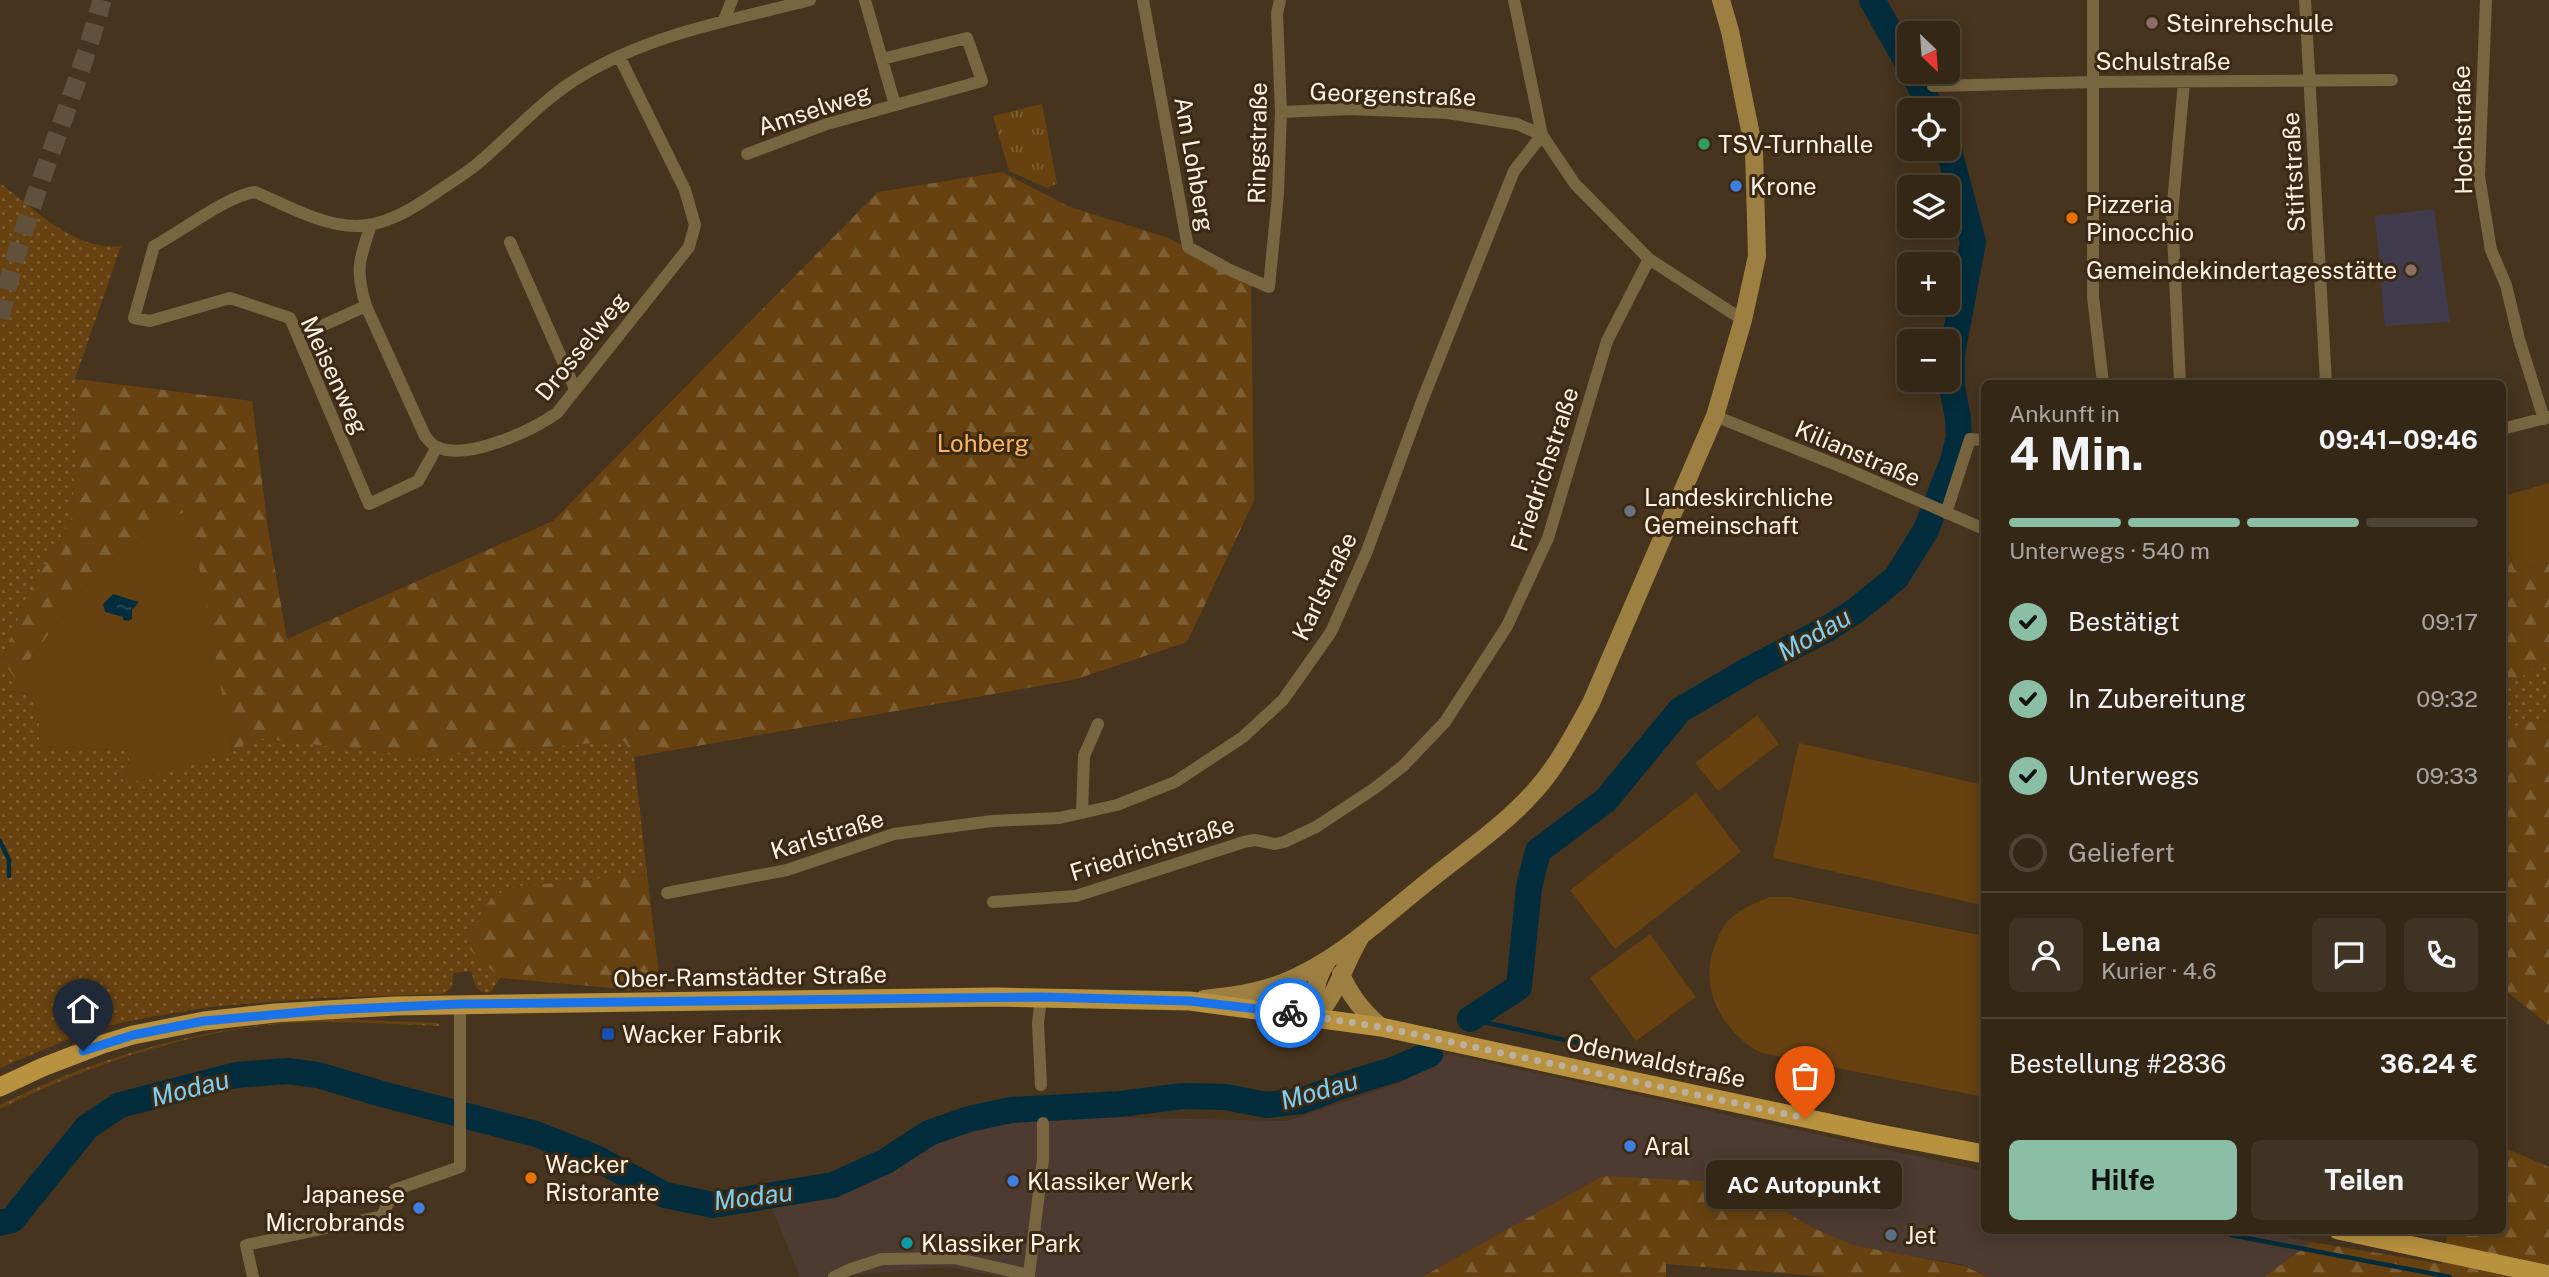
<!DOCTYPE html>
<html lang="de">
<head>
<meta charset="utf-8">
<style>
	:root { --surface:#342716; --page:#3f3323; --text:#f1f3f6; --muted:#a9a5a1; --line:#4e4435; --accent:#8abfa5 }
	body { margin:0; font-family:"Public Sans",sans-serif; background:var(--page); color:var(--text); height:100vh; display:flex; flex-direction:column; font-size:26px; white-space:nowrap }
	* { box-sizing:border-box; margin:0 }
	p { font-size:23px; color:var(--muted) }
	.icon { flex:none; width:38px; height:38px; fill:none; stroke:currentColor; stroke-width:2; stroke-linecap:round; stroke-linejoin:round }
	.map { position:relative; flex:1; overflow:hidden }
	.panel { position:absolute; left:1981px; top:380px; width:525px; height:854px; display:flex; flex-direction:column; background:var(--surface); border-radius:10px; box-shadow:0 4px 18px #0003,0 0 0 2px var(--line) }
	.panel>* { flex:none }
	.needle { width:46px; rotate:155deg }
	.fabs { position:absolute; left:1897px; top:21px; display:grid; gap:14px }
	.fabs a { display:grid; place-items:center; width:63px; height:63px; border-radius:10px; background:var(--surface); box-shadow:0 4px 18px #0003,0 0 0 2px var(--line); font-size:35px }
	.pin { position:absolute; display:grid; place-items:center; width:60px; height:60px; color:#fff; margin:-72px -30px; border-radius:50% 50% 50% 0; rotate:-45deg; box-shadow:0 0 7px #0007 }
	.pin .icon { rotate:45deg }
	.courier { position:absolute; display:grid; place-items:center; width:70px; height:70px; margin:-35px; border:5px solid #1a73e8; border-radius:50%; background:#fff; color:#222; box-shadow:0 2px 9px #0007 }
	.bubble { position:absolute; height:49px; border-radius:10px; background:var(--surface); box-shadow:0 4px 18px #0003,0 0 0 2px var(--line); font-size:23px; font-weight:700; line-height:49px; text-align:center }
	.summary em { font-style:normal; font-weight:700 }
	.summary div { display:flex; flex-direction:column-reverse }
	.summary { display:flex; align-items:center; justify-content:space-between; height:119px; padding:0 28px }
	h1 { font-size:46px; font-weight:700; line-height:52px }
	.bar { display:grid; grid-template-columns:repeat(4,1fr); gap:10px 7px; align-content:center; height:84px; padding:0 28px }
	.bar i { height:9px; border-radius:5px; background:var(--line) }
	.bar .active { background:var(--accent) }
	.bar p { grid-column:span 4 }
	.line { display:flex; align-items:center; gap:18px; padding:0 28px; border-top:2px solid var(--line) }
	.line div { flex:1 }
	.round { display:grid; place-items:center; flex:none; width:74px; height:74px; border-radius:10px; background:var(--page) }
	ol { padding:0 28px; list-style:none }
	li { display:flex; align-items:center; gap:21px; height:77px }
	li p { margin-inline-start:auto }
	li .icon { padding:7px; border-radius:50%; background:var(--accent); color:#111; stroke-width:4 }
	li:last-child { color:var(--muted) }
	li i { width:38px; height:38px; border:4px solid var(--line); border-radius:50% }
	.button { display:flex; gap:14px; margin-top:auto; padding:14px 28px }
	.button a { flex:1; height:80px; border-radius:10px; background:var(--accent); color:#111; font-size:28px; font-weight:700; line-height:80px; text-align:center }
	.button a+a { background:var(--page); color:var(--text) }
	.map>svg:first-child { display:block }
	.commercial { fill:#4d3b31 }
	.education { fill:#413c4d }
	.grass { fill:url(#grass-dots) }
	.forest { fill:url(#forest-firs) }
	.park { fill:url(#park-tufts) }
	.garden { fill:#674210 }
	.water { fill:url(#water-ripples) }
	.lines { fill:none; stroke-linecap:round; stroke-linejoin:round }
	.stream { stroke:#032d3c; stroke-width:4.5 }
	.river { stroke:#032d3c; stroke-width:26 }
	.primary-tunnel { stroke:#61503c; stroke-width:19; stroke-dasharray:19 10; stroke-linecap:butt }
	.minor { stroke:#796641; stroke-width:12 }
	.secondary { stroke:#9d7f42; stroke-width:18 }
	.primary { stroke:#b99240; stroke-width:19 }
	.done { stroke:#bdaf9f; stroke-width:7; stroke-dasharray:0 12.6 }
	.route { stroke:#1a73e8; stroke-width:9 }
	.education-dot { fill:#8d6e63; stroke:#3b2914; stroke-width:2.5 }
	.leisure-dot { fill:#2e9e5b; stroke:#3b2914; stroke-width:2.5 }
	.shop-dot { fill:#3f7fe0; stroke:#3b2914; stroke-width:2.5 }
	.food-dot { fill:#e8710a; stroke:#3b2914; stroke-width:2.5 }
	.worship-dot { fill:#6b7280; stroke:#3b2914; stroke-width:2.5 }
	.transit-dot { fill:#1a4fb4; stroke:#3b2914; stroke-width:2.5 }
	.service-dot { fill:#5c6f8a; stroke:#3b2914; stroke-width:2.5 }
	.culture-dot { fill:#0f9aa8; stroke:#3b2914; stroke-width:2.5 }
	.labels { text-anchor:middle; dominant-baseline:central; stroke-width:6; stroke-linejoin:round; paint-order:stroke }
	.poi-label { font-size:24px; fill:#fdf1e4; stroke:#3b2914; text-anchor:start }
	.street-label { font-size:24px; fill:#fdf1e4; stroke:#3b2914 }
	.park-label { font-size:24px; fill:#fab562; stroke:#3b2914 }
	.water-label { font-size:26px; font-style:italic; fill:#7dd0f5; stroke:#3b2914 }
</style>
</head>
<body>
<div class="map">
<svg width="2549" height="1277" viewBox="0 0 2549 1277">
	<defs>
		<pattern id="grass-dots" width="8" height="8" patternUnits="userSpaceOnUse" patternTransform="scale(1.75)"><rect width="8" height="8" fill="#674210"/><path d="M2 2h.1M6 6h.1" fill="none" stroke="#7e5e33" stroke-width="1.8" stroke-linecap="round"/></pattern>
		<pattern id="forest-firs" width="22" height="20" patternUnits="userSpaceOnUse" patternTransform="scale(1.75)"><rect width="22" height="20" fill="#674210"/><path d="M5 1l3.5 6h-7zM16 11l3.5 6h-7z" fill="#7e5e33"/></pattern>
		<pattern id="park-tufts" width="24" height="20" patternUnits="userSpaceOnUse" patternTransform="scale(1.75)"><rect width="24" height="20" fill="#674210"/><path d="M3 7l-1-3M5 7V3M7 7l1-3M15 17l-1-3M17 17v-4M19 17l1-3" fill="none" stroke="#7e5e33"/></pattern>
		<pattern id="water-ripples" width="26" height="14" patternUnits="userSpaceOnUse" patternTransform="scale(1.75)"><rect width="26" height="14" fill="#032d3c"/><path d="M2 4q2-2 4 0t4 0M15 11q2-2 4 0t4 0" fill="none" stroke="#294c58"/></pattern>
	</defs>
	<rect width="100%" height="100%" fill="#46341e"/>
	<path class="commercial" d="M1449,1054l535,117v59h272l56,12 -48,35h-276l-24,-12 -112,-19 -43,-20 -206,-50 -181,101h-422l-51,-10 -97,8 -5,2h-47l-29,-72 60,-13 62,-26 49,-32 116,-18 229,5 113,-38z"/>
	<path class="education" d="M2434,209l16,113 -65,4 -10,-110z"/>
	<path class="grass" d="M0,183c33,25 76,69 121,63l-46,133 1,75 -4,62 -15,31 -27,41 -28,73 13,17 -6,14c33,-4 30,32 31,54l92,5 -10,34 110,-34 23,-13 164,18 205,-15 10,16 13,117 -135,13 -21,11 -22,34v17l31,29 -9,14c-16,3 -16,-9 -20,-21l-18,2 -1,14 -9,7 -125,4 -109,9 -59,10 -58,12 -92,39z
		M2549,655v67l-3,-5 -43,13v-39z
		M337,1019l102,4v3c-49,-2 -99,-6 -149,-3 -99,7 -202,42 -290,86v-4c106,-53 218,-82 337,-86z"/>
	<path class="forest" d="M1002,172l68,35 99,31 82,45 3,218 -67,141 -114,38 -439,77 -10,-16 -205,15 -164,-18 -23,13 -44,-241 -35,20 -54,39 -84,109 -13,-17 28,-73 27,-41 15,-31 4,-62 -1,-75 177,22 16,128 19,110 266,-118 325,-329z
		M2502,535l13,35 34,-7v92l-46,36z
		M2546,717l3,5v303l-47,-37 1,-258z
		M647,874l14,117h-15l-146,-13 -31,-29v-17l22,-34 21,-11z
		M2503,1147l46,20v110h-285l48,-35 130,22 6,-34h54z
		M1603,1176l137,7 69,43 43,19 112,21 24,11h-158l-164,-13v13h-244z"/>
	<path class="park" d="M1042,104l15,80 -10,4 -38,-17 -16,-55z"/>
	<path class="garden" d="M2549,483v80l-34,7 -12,-35v-39z
		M189,509l43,242 -110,35 10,-35 -92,-5c-1,-21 2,-60 -32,-54l7,-14 84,-109 54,-39z
		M1757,715l22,29 -61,47 -23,-28z
		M1799,743l185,42v108l-2,12 -209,-47z
		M1696,793l45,59 -126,97 -45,-59z
		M1770,897h19l195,39v161l-222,-44c-41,-20 -66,-69 -45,-113 3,-8 8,-17 15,-23 10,-9 26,-15 38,-20z
		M1650,934l46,63 -60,44 -46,-63z"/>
	<path class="water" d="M113,594l26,8 -7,8v9l-4,2 -5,-1v-3l-18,-5 -2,-8z"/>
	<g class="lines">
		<path class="stream" d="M0,841l9,19v16
			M1470,1019l131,29
			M2231,1235l219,42"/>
		<path class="river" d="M1872,0l37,65
			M1913,72l19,38
			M1470,1019l49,-32 10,-100 9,-36 68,-51 74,-90 70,-41 77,-40 28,-18 41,-33 30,-48 27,-69 6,-24 -1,-19 -6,-31v-33l21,-112 -25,-96
			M0,1223l12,-3 75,-93 33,-22 116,-30 51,-4 31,4 64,19 154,40 58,23 71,38 48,10 120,-20 53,-24 43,-28 40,-14 42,-9 109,-6 63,-8 43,1 40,8 35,-4 43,-16 52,-16 34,-15"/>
		<path class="primary-tunnel" d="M0,318c23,-109 73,-210 102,-318"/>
		<path class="minor" d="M865,0l30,105
			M1143,0l45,247 42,23 39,17 9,-93 3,-82 -4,-98 3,-14
			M1514,0l28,135
			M2093,0v297l10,86
			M2305,0l21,383
			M2486,0l-7,176 12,74 15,35 13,54 25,80
			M724,20l8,-20
			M1933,86l162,-4 297,-2
			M1281,112l68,-3 99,4 69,11 25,11
			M747,154l80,-30 155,-43 -15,-43 -85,21
			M371,225c-12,35 -16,44 -5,81l59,130c3,4 7,9 12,11 30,14 94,-16 120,-34l132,-166 6,-22 -10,-35 -66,-134
			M510,242l65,147
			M299,336l67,-30
			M2180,383l-8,-169 12,-132
			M1715,416l134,54 135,59
			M2502,429l47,-12
			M437,447l-19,34 -49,23 -79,-186 -60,-20 -80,23 -16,-3 20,-72c27,-14 72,-50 101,-54 31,13 67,34 101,34 28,0 55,-16 78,-32 14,-10 30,-19 43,-30 36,-30 66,-66 106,-89 70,-42 150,-55 227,-75
			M1946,513l24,-74 14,1
			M1082,813l2,-57 14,-32
			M667,893l120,-23 107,-36 98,-13 67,-3 58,-13 58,-23 68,-45 40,-37 48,-68 36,-81 55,-150 92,-230 28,-36 33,49 74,75 94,61
			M993,902l83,-6 168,-54 11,-2 20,4 9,-2 32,-15 59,-39 28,-22 42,-44 62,-96 41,-88 59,-197 42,-82
			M1041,997l-3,26 3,62
			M253,1277l-7,-32 136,-29 12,-26 66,-23v-163
			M834,1277l14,-7 34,-11 72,-1 75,17 14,-116v-36"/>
		<path class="secondary" d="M1341,974c9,22 22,38 40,53
			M1204,999c27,-3 53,-6 78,-16 56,-21 103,-68 149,-104 35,-28 72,-53 102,-86 24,-26 41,-59 58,-90l124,-287 28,-96 14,-64 -3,-106 -24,-119 -9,-31
			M1316,1016c22,-22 28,-52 44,-78
			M1316,1016c-4,-21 0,-39 12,-56"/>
		<path class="primary" d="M0,1087l43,-20 60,-23 30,-9 71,-14 71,-8 120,-7 112,-2 489,-7 194,4 191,26 494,106 109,21
			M2338,1230l211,45"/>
	</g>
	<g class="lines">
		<path class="done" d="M1290,1013l91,14 424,91"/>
		<path class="route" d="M83,1051l50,-16 71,-14 122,-11 134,-6 581,-7 149,4 100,12"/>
	</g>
	<g class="education-dot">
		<circle cx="2152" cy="23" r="7"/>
		<circle cx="2411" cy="270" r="7"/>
	</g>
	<circle class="leisure-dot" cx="1704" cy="144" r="7"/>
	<g class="shop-dot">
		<circle cx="1736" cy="186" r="7"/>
		<circle cx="1630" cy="1146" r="7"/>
		<circle cx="1013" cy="1181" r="7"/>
		<circle cx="419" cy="1208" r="7"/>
	</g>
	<g class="food-dot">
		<circle cx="2072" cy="218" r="7"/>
		<circle cx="531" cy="1178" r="7"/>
	</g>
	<circle class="worship-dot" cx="1630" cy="511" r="7"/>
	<rect class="transit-dot" x="601" y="1027" width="14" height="14" rx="3.5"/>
	<circle class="service-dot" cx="1891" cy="1235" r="7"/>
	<circle class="culture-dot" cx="907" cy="1243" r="7"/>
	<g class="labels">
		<g class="poi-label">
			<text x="2166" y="23">Steinrehschule</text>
			<text x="1718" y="144">TSV-Turnhalle</text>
			<text x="1750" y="186">Krone</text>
			<text x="2086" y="204">Pizzeria<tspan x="2086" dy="28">Pinocchio</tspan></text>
			<text x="2397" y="270" text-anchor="end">Gemeindekindertagesstätte</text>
			<text x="1644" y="497">Landeskirchliche<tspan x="1644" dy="28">Gemeinschaft</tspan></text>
			<text x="622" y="1034">Wacker Fabrik</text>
			<text x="1644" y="1146">Aral</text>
			<text x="545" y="1164">Wacker<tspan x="545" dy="28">Ristorante</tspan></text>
			<text x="1027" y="1181">Klassiker Werk</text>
			<text x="405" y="1194" text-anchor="end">Japanese<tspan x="405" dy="28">Microbrands</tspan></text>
			<text x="1905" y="1235">Jet</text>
			<text x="921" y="1243">Klassiker Park</text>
		</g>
		<g class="street-label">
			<text x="2163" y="61">Schulstraße</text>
			<text transform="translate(1393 94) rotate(2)">Georgenstraße</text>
			<text transform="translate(814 109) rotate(-18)">Amselweg</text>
			<text transform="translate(2462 130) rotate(-91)">Hochstraße</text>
			<text transform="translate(1257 143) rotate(-89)">Ringstraße</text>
			<text transform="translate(1195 164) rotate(80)">Am Lohberg</text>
			<text transform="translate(2293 172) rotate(-93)">Stiftstraße</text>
			<text transform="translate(581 346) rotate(-51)">Drosselweg</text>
			<text transform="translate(335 375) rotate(65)">Meisenweg</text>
			<text transform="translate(1858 453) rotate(23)">Kilianstraße</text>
			<text transform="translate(1544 469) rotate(-72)">Friedrichstraße</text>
			<text transform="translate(1324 586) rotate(-64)">Karlstraße</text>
			<text transform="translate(827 834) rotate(-17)">Karlstraße</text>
			<text transform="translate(1152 848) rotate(-17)">Friedrichstraße</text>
			<text transform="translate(750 976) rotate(-1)">Ober-Ramstädter Straße</text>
			<text transform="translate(1656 1060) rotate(12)">Odenwaldstraße</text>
		</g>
		<g class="park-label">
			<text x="983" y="443">Lohberg</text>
		</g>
		<g class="water-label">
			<text transform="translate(1814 634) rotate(-30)">Modau</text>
			<text transform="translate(190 1088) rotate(-14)">Modau</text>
			<text transform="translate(1319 1090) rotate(-16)">Modau</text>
			<text transform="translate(753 1196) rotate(-7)">Modau</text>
		</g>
	</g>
</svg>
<div class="fabs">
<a><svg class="needle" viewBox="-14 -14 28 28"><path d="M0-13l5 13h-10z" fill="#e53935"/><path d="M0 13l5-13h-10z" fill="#a9a5a1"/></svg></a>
<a><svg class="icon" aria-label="locate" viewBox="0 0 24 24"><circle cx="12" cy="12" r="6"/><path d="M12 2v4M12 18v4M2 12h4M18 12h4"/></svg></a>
<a><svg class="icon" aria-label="layers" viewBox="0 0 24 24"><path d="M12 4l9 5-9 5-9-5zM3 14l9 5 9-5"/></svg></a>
<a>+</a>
<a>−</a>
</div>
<div class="pin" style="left:1805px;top:1118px;background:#ea580c"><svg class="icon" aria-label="bag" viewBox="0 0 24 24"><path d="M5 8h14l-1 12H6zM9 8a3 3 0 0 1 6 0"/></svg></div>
<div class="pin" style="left:83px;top:1051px;background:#1f2937"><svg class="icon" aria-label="home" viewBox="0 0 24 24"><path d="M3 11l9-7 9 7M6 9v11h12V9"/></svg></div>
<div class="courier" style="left:1290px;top:1013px"><svg class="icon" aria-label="bike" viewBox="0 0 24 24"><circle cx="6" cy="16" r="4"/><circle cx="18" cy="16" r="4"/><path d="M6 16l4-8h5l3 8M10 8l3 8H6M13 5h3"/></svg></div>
<div class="bubble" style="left:1706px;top:1160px;width:196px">AC Autopunkt</div>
<section class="panel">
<div class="summary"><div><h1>4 Min.</h1><p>Ankunft in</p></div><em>09:41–09:46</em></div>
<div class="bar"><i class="active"></i><i class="active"></i><i class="active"></i><i></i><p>Unterwegs · 540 m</p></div>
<ol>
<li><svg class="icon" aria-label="check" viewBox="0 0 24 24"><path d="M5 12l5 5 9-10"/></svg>Bestätigt<p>09:17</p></li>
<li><svg class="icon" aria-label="check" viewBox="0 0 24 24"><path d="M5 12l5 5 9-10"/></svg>In Zubereitung<p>09:32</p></li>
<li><svg class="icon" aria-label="check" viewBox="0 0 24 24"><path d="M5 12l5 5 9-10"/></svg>Unterwegs<p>09:33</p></li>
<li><i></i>Geliefert</li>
</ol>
<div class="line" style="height:126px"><a class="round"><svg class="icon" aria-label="person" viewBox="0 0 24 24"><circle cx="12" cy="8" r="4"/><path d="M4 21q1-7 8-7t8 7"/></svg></a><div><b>Lena</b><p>Kurier · 4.6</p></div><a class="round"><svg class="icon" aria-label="chat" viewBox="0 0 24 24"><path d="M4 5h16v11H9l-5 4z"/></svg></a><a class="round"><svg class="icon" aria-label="phone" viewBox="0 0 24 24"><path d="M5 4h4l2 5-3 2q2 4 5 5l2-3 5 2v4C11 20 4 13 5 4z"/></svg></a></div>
<div class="line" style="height:91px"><div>Bestellung #2836</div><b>36.24 €</b></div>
<div class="button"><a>Hilfe</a><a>Teilen</a></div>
</section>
</div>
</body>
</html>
